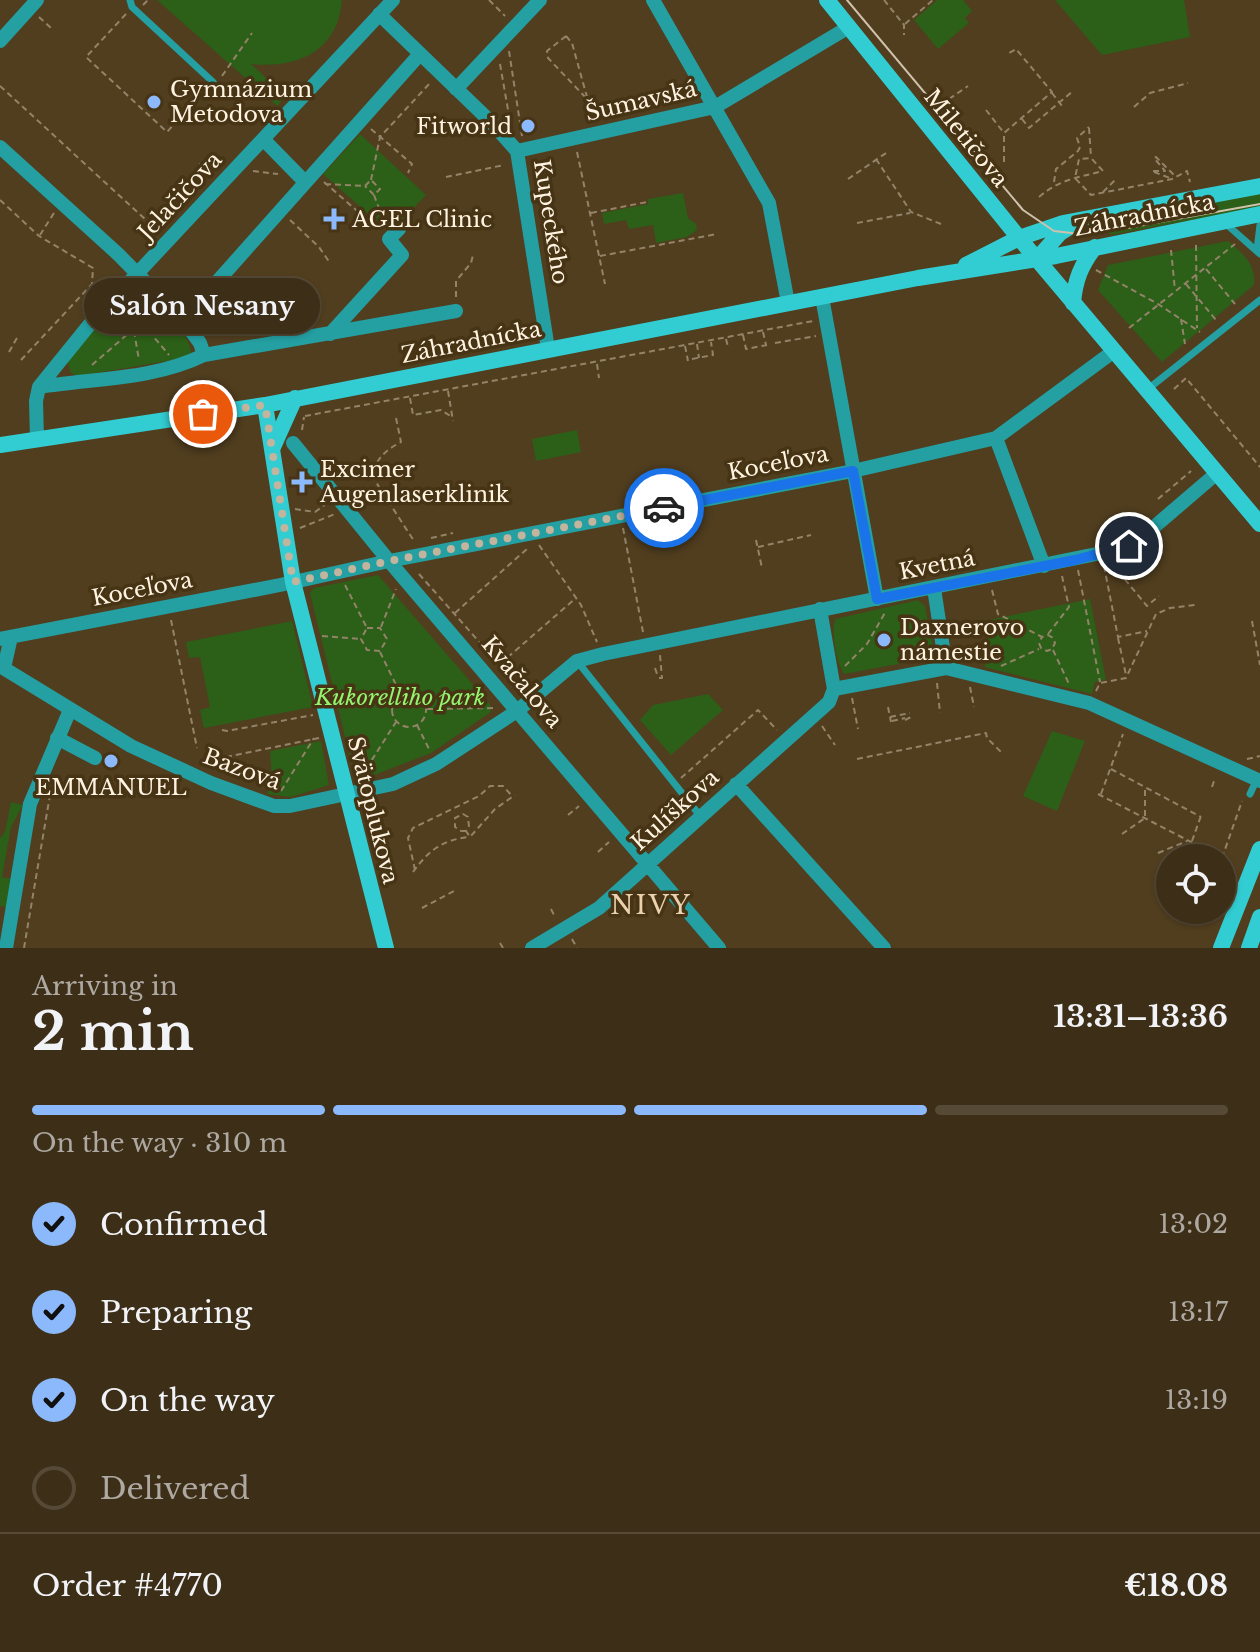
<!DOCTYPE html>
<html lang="en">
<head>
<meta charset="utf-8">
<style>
	:root { --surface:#3d2e17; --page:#443620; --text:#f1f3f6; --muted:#ada8a1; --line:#564a36; --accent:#8cb9fc }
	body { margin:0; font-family:"Libre Baskerville",serif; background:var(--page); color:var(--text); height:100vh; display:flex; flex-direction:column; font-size:30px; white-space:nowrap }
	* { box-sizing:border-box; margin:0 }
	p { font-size:26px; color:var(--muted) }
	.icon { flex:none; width:44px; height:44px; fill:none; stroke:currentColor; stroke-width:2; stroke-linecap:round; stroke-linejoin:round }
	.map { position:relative; height:948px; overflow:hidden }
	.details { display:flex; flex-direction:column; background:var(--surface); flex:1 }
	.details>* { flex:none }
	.controls { position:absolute; left:1156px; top:844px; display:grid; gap:16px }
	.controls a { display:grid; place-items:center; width:80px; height:80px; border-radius:50%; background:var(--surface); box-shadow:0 2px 6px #0004,0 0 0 2px var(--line); font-size:40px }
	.pin { position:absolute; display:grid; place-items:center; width:68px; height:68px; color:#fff; margin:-34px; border:4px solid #fff; border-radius:50%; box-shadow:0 2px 8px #0007 }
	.courier { position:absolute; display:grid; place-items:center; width:80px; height:80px; margin:-40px; border:6px solid #1a73e8; border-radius:50%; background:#fff; color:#222; box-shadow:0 2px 10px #0007 }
	.bubble { position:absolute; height:56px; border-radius:28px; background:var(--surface); box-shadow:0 2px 6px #0004,0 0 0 2px var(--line); font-size:26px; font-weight:700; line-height:56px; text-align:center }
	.head em { font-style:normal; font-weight:700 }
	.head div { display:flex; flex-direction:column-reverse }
	.head { display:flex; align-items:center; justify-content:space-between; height:136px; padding:0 32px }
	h1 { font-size:52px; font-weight:700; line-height:60px }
	.bar { display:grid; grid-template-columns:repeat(4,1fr); gap:12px 8px; align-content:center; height:96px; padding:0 32px }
	.bar i { height:10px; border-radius:6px; background:var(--line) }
	.bar .active { background:var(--accent) }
	.bar p { grid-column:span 4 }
	.line { display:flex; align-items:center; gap:20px; padding:0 32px; border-top:2px solid var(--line) }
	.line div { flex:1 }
	ol { padding:0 32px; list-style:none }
	li { display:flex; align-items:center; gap:24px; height:88px }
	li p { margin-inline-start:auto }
	li .icon { padding:8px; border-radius:50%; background:var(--accent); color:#111; stroke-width:4 }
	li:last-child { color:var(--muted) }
	li i { width:44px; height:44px; border:4px solid var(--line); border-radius:50% }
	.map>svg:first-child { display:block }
	.green { fill:#2c5f17 }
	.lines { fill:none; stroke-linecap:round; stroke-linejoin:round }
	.path { stroke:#938369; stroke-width:2; stroke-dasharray:6 4; stroke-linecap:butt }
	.lane { stroke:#249fa2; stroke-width:7 }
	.street { stroke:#249fa2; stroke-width:14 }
	.secondary { stroke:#32cdd2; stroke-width:16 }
	.tram { stroke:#d0c2ad; stroke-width:2 }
	.done { stroke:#c2b49d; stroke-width:8; stroke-dasharray:0 14.4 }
	.route { stroke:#1a73e8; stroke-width:10 }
	.poi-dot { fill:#8cb9fc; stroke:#473414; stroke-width:3 }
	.labels { text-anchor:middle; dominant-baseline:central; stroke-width:7; stroke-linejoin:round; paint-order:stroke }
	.poi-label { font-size:22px; fill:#fff3e1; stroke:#473414; text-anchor:start }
	.street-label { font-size:22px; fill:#fff3e1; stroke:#473414 }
	.park-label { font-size:22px; font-style:italic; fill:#93f56f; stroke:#473414 }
	.quarter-label { font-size:26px; letter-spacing:2px; fill:#ead2af; stroke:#473414 }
</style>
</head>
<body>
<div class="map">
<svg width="1260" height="948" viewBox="0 0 1260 948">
	<rect width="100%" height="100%" fill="#513e1f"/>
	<path class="green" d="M157,0h185c-4,52 -46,69 -91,64l35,32 -9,10z
		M937,0h26l9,11 -7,7 4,5 -31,26 -24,-29z
		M1055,0h129l6,37 -88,18z
		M360,134l66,61 -36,38 -67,-59z
		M683,193l5,25 8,6 1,6 -10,7 -31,6 -3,-18 -24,4 -3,-9 -22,4 -2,-11 46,-9v-5z
		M1260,194v13l-150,28 -2,-12z
		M1228,241c15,12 28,23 26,44l-92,77 -64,-72 10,-25z
		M131,289c24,10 60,42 61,68l-115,19 -6,-3 -4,-13z
		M577,430l4,22 -45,9 -4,-22z
		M378,575l112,129 1,8 -60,41 -72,28 -7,-16 -42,-172 4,-5z
		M1090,599l16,81 -11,2 -3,12 -108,-27 6,-15 -6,-31z
		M918,600l7,6 9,45 -3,7 -87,16c-8,-12 -13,-41 -9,-55z
		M292,621l21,86 -109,21 -4,-18 10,-3 -10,-50 -11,1 -3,-16z
		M708,694l15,16 -52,45 -31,-35 13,-15z
		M1052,731l33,10 -28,70 -34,-15z
		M321,741l8,44 -38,12 -24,-3 5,-15 -2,-28z
		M11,802l12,3 -12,22 -9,50 10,2 -5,28 -7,-1v-68l5,-6z"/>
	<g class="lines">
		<path class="path" d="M489,0l16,16
			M884,0l20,25v10
			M143,5l5,-5
			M126,14l-40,43 81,75 38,-42
			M39,17l13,12
			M905,24l28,-24
			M566,36l-19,15 1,7 39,41
			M566,36l6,7 15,54
			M509,51l13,85
			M500,64l10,57
			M222,76l30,-43
			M0,86l158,145
			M1052,93l10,13
			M949,99l19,-13
			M1134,107l16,-14 38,-10
			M986,110l18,23 48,-41 -36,-43 -7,4
			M1022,119l7,9 44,-37
			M1089,128l2,29
			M371,129l41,35 -4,9
			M577,152l28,132
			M876,159l35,53 30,12
			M1004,162v-29
			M199,164l19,4
			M253,171l25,3
			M1153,171h12l-11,-13 2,-1 20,20
			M1154,172l16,6
			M446,177l58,-12
			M848,179l41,-28
			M371,180l9,-43 51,-55
			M324,182l55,48
			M1054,182l2,-13 22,-18 2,-4 -3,-9 12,-11
			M325,184l40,2 6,-6 9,9 -6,6 -9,-9
			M1103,192l14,-14
			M374,195l10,27
			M1039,197c21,-18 38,-19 64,-26l-12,-13 -12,1 -4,19 16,17 81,-16 15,-8 3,11
			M0,200l39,36 54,32 -1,16 -71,76
			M591,213l56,-11
			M290,220l29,27 11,16
			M857,223l53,-10
			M40,235l14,-22
			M1196,245l1,83
			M1171,250l4,40
			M600,256l117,-22
			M1206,269l29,35
			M1096,270l62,34 42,28
			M1186,284l30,36
			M456,297v-16l15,-18 2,-8
			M114,316l17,13
			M1181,319l4,25
			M142,323l27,32
			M1129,328l106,-84
			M134,331l5,29
			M151,332l21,-6
			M763,332l3,13
			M743,335l3,14 21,-4
			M726,339l2,8
			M775,343l41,-7
			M697,344l2,14
			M685,346l3,15
			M9,352l8,-14
			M692,359l21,-4 -2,-13
			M597,364l2,14
			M92,365l61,-53
			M210,389v3
			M1174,389l12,-11 74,89
			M448,391l5,30
			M410,398l3,17 28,-5 11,7
			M305,416l508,-95
			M396,418l5,24c-15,8 -25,16 -29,34l42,65
			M302,430l2,-13
			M1158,499l33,-28
			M295,509l20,3 11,-8
			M300,528l35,-14
			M623,528l20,104
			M431,538l22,-5
			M756,540l6,28
			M539,545l42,60 16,37
			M758,547l53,-12
			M1112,564l35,42 12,-10
			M1104,566l14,71 29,-6
			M1078,570l22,112
			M419,574l102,115
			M345,585l22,43
			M992,590l6,24 44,23 6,-2 5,3 2,5 -3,6 -5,2 -6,-3 -2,-5 3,-6
			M455,613l73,-65
			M171,620l26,128
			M1252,621l8,44
			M381,627l15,-38
			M367,628h13l7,11 -7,12 -13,-1 -6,-11z
			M1048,634l21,-27 -7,-31
			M322,636l38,3
			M1118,638l8,37
			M1053,650l16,34
			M380,652l20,41
			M500,664l76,-66
			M845,666l22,-22 19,-33
			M1001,666l38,-17
			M655,668l3,9
			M659,678h3l-2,-23
			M937,683l3,30
			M970,687l4,20
			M1096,691l4,-8 26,-5 30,-64 14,-6 25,-3
			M392 710a17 17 0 1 1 34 0a17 17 0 1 1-34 0Z
			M852,698l6,31
			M888,707l3,15
			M427,709l70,-1
			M890,717l20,-4
			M905,720l6,-3 -1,-3
			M892,721l13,-3
			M417,725l13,26
			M822,726l13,19
			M222,730l5,1 86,-16
			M226,757l93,-19
			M857,759l129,-26 1,5 14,14
			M1247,759l13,-3
			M1111,769l90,48
			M361,777l35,-55
			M681,778l77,-68 19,20
			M1212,787l2,-6
			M281,791l33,-53
			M1098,794l95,49
			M1101,794l22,-60
			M568,815l11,-9
			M466,831h-5l-6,-4v-9l8,-4 5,3 1,10 -3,4 4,6 25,-28 20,-14
			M1122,834l23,-16v-31
			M1192,841l10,-28
			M598,852l11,-10
			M1158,853l29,-12
			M1222,858l20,-57
			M415,870l-7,-32 5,-10 66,-32 11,-10h13l10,11
			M413,872c16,-22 29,-32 56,-35
			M422,908l34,-18
			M551,909l4,8
			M572,939l5,9
			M500,943l3,5
			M24,948l26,-153"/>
		<path class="lane" d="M130,0l2,7 81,75
			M1225,223l35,31
			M1257,250l3,-25
			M1148,389l112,-89
			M577,661l124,156
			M1250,794l7,-15"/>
		<path class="street" d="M653,0l116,203 19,100
			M379,14l114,110 24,27 31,198
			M0,41l37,-41
			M456,89l84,-89
			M263,139l42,43
			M0,147l119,108 64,65 17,23 4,12
			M517,151l198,-44 134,-80
			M822,297l55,302
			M183,320l237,-266
			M330,334l72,-79 -13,-16 10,-10
			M39,387c55,-9 114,-7 165,-32l252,-44
			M37,438l-1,-37 3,-14 51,-63 303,-324
			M996,438l48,128
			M293,443l96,118 330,387
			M934,588l12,80
			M0,639l280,-54 109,-24 464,-90 143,-33 118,-87
			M0,666l131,80 80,37 63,23h16l103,-22 43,-20 81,-53 60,-50 26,-7 518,-105 19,-10 77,-66
			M4,668l7,-31
			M834,689l112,-21 143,35 171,78
			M57,738l38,20
			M736,784l148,164
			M6,948l24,-144 40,-94
			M532,948l67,-40 230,-206 5,-13 -14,-80"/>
		<path class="secondary" d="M827,0l192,238 241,286
			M1037,259l23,-26 13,-8
			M966,265l53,-27 44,-15 197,-37
			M1073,303c2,-23 8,-38 22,-56
			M265,405l28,177 93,366
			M0,445l265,-40 653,-127 138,-22 204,-42
			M273,447l22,-49
			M1221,948l39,-99
			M1249,948l11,-31"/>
		<path class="tram" d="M847,0l176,210 31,21 35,4 171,-31"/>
	</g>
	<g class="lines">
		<path class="done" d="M203,414l62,-9 28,177 96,-21 275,-53"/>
		<path class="route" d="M664,508l189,-37 24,128 198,-39 54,-14"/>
	</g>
	<g class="poi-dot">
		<circle cx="154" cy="102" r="8"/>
		<circle cx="528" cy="126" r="8"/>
		<path d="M330 207h8v8h8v8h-8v8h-8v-8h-8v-8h8z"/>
		<path d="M298 470h8v8h8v8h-8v8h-8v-8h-8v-8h8z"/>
		<circle cx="884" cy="640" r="8"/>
		<circle cx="111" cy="761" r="8"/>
	</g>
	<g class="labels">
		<g class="poi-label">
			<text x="170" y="89">Gymnázium<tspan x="170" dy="25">Metodova</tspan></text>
			<text x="512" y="126" text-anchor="end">Fitworld</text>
			<text x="352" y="219">AGEL Clinic</text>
			<text x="320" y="469">Excimer<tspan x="320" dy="25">Augenlaserklinik</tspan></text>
			<text x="900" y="627">Daxnerovo<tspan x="900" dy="25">námestie</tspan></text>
			<text x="111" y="787" text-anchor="middle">EMMANUEL</text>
		</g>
		<g class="street-label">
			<text transform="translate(641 101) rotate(-13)">Šumavská</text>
			<text transform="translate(966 138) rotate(51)">Miletičova</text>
			<text transform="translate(180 196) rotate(-47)">Jelačičova</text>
			<text transform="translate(1144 215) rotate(-11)">Záhradnícka</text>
			<text transform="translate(551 222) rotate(81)">Kupeckého</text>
			<text transform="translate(471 342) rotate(-11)">Záhradnícka</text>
			<text transform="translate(778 463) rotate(-11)">Koceľova</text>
			<text transform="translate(937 565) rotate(-11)">Kvetná</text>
			<text transform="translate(142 589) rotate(-11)">Koceľova</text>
			<text transform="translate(522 682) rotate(50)">Kvačalova</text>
			<text transform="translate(242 769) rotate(20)">Bazová</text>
			<text transform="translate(373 810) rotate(76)">Svätoplukova</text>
			<text transform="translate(675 810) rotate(-42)">Kulíškova</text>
		</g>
		<g class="park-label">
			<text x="400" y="697">Kukorelliho park</text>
		</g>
		<g class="quarter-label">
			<text x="651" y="905">NIVY</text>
		</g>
	</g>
</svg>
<div class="controls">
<a><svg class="icon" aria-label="locate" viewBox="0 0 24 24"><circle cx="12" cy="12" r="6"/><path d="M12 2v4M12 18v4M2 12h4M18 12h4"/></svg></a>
</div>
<div class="pin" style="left:203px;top:414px;background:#ea580c"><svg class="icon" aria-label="bag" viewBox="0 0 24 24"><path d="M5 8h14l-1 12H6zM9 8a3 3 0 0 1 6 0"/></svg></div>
<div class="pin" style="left:1129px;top:546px;background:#1f2937"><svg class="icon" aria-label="home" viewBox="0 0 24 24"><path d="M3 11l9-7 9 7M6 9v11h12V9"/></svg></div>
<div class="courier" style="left:664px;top:508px"><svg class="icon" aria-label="car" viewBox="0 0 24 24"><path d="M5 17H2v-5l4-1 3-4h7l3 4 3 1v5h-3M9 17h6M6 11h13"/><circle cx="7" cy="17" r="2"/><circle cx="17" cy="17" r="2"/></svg></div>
<div class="bubble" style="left:84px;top:278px;width:236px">Salón Nesany</div>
</div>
<section class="details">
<div class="head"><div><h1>2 min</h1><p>Arriving in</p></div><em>13:31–13:36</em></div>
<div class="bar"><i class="active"></i><i class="active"></i><i class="active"></i><i></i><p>On the way · 310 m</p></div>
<ol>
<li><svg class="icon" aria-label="check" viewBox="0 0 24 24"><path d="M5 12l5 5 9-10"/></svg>Confirmed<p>13:02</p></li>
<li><svg class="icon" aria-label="check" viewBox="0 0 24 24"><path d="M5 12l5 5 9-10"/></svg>Preparing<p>13:17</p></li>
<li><svg class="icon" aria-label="check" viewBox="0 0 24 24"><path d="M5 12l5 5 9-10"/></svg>On the way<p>13:19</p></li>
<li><i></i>Delivered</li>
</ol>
<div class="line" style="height:104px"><div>Order #4770</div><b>€18.08</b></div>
</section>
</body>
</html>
